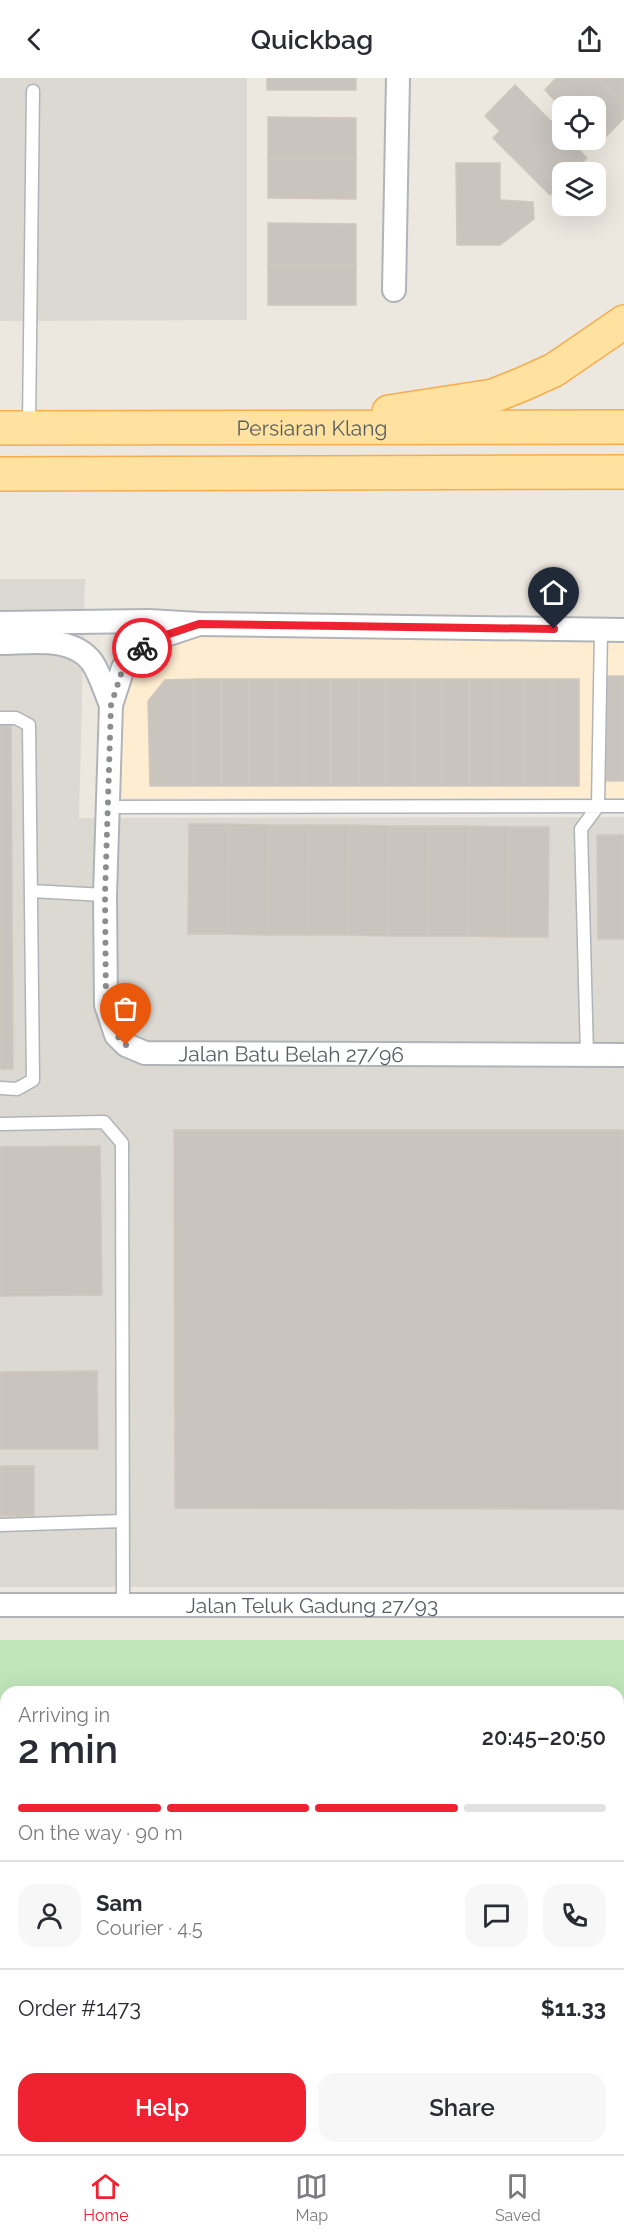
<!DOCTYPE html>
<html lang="en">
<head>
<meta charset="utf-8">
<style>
	:root { --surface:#fff; --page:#f7f7f7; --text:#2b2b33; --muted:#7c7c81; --line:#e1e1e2; --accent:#ee2231 }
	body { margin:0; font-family:Raleway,sans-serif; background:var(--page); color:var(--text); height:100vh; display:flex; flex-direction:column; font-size:22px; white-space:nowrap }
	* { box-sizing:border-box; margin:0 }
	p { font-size:20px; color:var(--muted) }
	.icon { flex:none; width:33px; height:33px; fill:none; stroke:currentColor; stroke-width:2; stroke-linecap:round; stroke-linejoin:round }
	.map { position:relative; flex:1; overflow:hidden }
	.sheet { position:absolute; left:0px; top:1608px; width:624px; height:468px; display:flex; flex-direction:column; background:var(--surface); border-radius:18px 18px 0 0; box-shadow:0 6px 24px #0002 }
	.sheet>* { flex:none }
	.buttons { position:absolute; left:552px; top:18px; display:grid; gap:12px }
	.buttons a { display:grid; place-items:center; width:54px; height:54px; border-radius:12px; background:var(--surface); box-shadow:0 6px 24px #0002; font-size:30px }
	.pin { position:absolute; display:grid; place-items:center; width:51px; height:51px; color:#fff; margin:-62px -26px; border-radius:50% 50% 50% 0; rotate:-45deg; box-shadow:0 0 6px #0007 }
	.pin .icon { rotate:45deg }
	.courier { position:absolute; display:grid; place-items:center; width:60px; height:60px; margin:-30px; border:4px solid #ee2231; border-radius:50%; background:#fff; color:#222; box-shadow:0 2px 8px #0007 }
	.headline em { font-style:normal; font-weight:600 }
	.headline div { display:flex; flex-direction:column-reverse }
	.headline { display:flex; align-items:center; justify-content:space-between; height:102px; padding:0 18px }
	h1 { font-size:39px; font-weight:600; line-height:45px }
	.bar { display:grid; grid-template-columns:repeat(4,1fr); gap:9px 6px; align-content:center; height:72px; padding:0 18px }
	.bar i { height:8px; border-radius:4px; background:var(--line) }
	.bar .selected { background:var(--accent) }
	.bar p { grid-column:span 4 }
	.line { display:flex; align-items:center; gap:15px; padding:0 18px; border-top:2px solid var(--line) }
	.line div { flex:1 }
	.round { display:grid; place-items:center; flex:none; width:63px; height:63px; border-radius:18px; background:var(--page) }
	.action { display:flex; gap:12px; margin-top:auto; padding:12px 18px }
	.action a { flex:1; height:69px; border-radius:18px; background:var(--accent); color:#fff; font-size:24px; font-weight:600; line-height:69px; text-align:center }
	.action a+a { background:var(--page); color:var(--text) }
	header { display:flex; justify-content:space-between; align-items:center; height:78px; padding:0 18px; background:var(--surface); font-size:27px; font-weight:600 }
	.dock { display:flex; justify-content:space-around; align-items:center; height:84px; border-top:2px solid var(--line); background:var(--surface); font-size:16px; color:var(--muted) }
	.dock a { display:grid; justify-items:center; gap:3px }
	.dock .selected { color:var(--accent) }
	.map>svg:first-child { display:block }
	.commercial { fill:#ffedd1 }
	.industrial { fill:#dcd9d3 }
	.green { fill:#c0e5b9 }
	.building { fill:#c9c4be; stroke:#d0c7bd; stroke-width:1.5 }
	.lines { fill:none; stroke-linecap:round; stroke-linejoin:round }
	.lane-casing { stroke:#b0b4b8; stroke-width:15 }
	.street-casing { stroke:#b0b4b8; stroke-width:26 }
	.primary-casing { stroke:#f6ad4e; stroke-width:36 }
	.lane { stroke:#fff; stroke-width:12 }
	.street { stroke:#fff; stroke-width:22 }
	.primary { stroke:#ffe1a0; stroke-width:33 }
	.done { stroke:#8c8d8d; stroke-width:6; stroke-dasharray:0 10.8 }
	.route { stroke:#ee2231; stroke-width:8 }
	.labels { text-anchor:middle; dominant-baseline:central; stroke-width:5; stroke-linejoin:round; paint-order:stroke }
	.street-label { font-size:21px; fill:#585d61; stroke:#fff }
</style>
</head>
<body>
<header><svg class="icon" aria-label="back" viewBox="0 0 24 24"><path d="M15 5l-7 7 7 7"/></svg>Quickbag<svg class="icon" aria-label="share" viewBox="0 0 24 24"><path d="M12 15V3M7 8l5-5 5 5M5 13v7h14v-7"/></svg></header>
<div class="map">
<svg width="624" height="2076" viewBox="0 0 624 2076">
	<rect width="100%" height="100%" fill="#ece7df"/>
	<path class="commercial" d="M204,557l420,3v160h-504l2,-91 13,-38 24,-21z"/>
	<path class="industrial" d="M0,0h247v242l-247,1z
		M0,501h85l-6,239 545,-1v770h-624z"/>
	<path class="green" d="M0,1562h624v268l-6,12v-228h-612v156l-6,-2z"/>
	<path class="building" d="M267,0h89v12h-89z
		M556,0h42l26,26v14l-25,26 -5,-4 2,-34 -34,2 -17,-18z
		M598,0h26v26z
		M515,7l47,47v8h7l18,18 -15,14h-10v10l-12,13 -57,-57 7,-7 -15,-15z
		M268,39l88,1v41h-88z
		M268,81h88v40l-88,-1z
		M456,85h44v37l33,2 1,17 -34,26h-43z
		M268,145l88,1v41h-88z
		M268,187h88v40h-88z
		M607,598h17v105h-18z
		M194,601v107h-44l-2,-85 17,-21z
		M194,601h27v107h-27z
		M221,601h28v107h-28z
		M249,601h27v107h-27z
		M276,601h28v107h-28z
		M304,601h27v107h-27z
		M331,601h28v107h-28z
		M359,601h27v107h-27z
		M386,601h28v107h-28z
		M414,601h28v107h-28z
		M442,601h27v107h-27z
		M469,601h27v107h-27z
		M496,601h28v107h-28z
		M524,601h28v107h-28z
		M552,601h27v107h-27z
		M0,648h11l2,343h-13z
		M189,746h40l-1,110h-40z
		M229,746l40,1 -1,110 -40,-1z
		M269,747h40l-1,110h-40z
		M309,747h40l-1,110h-40z
		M349,747l40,1 -1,110 -40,-1z
		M389,748h40l-1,110h-40z
		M429,748h40l-1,110h-40z
		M469,748l40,1 -1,110 -40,-1z
		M509,749h40l-1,110h-40z
		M597,757h27v104h-26z
		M174,1052h450v379l-449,-1z
		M100,1068l2,149 -102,1v-149z
		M97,1293l1,78h-98v-77z
		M0,1388h34v50h-34z
		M0,1879l6,3v27l-6,-3z
		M258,2070h27l-3,6h-27z
		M285,2070h26l-2,6h-27z
		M311,2070h28l-3,6h-27z
		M339,2070h27l-3,6h-27z
		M366,2070h27l-3,6h-27z
		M393,2070h19l6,3 -1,3h-27z"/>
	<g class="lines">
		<defs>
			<path id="lane" d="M29,347l4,-334
				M0,640h16l13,7 4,355 -16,9 -17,-1
				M107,729l517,-1
				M31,813l74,4
				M587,977l-6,-226 17,-23 3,-176
				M0,1046l104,-2 18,21 1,461
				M0,1447l123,-4"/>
			<g id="street">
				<path d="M394,212l4,-212"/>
				<path d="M0,545l149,-2 50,3 425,6"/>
				<path id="s1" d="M199,546l-36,12 -29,16 -11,16 -12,37 -6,190 1,110 10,30 10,10 19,8 479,2"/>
				<path d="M0,565c30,0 72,-8 92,19 8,12 13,29 19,43"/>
				<path id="s2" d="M0,1527h624"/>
				<path d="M0,1798l6,2"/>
				<path d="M618,1944l6,-12"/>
				<path d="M105,2070l13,6"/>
				<path d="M4,2076l2,-6"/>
				<path d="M555,2076l3,-6"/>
			</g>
			<g id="primary">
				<path d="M389,334l104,-16 30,-12 31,-14 70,-48"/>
				<path id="s3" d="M0,350l624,-1"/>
				<path d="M0,396l624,-2"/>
			</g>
		</defs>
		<use href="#lane" class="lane-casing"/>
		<use href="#street" class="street-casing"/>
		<use href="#primary" class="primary-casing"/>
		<use href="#lane" class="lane"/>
		<use href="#street" class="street"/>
		<use href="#primary" class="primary"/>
	</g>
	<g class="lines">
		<path class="done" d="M126,967l-10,-10 -10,-30 -1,-110 6,-190 12,-37 11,-16 8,-4"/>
		<path class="route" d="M142,570l21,-12 36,-12 355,5"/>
	</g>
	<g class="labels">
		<g class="street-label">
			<text stroke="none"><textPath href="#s3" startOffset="312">Persiaran Klang</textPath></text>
			<text stroke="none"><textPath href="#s1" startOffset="642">Jalan Batu Belah 27/96</textPath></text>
			<text stroke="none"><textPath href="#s2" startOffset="312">Jalan Teluk Gadung 27/93</textPath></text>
		</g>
	</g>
</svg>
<div class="buttons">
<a><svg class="icon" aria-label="locate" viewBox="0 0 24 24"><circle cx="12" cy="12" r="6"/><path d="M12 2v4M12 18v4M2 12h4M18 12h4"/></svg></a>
<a><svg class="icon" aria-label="layers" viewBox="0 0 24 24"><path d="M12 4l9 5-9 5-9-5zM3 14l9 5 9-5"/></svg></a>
</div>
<div class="pin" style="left:126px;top:967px;background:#ea580c"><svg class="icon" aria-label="bag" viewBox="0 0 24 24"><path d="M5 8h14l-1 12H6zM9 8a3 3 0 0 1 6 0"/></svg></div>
<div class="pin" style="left:554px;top:551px;background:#1f2937"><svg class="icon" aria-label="home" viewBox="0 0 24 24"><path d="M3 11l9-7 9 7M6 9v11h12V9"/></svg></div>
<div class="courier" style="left:142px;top:570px"><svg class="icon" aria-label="bike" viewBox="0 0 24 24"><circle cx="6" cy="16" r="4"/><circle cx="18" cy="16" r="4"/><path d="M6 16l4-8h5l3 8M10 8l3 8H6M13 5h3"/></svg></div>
<section class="sheet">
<div class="headline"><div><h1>2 min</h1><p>Arriving in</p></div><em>20:45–20:50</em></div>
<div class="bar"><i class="selected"></i><i class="selected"></i><i class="selected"></i><i></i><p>On the way · 90 m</p></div>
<div class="line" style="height:108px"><a class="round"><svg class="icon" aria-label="person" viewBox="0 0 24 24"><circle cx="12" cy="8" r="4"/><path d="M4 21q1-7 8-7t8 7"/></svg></a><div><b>Sam</b><p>Courier · 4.5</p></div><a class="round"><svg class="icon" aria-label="chat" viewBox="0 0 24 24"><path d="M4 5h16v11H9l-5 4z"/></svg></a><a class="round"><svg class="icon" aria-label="phone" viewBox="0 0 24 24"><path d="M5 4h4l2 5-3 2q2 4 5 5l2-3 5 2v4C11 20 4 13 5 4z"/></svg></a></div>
<div class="line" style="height:78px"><div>Order #1473</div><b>$11.33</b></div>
<div class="action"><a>Help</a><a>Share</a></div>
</section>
</div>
<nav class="dock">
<a class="selected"><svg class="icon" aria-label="home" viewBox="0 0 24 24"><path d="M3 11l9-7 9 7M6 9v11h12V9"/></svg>Home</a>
<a><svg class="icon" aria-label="map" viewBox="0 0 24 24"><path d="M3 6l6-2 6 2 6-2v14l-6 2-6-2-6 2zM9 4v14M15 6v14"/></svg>Map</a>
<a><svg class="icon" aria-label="saved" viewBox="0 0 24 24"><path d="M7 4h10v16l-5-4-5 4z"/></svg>Saved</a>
</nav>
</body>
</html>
